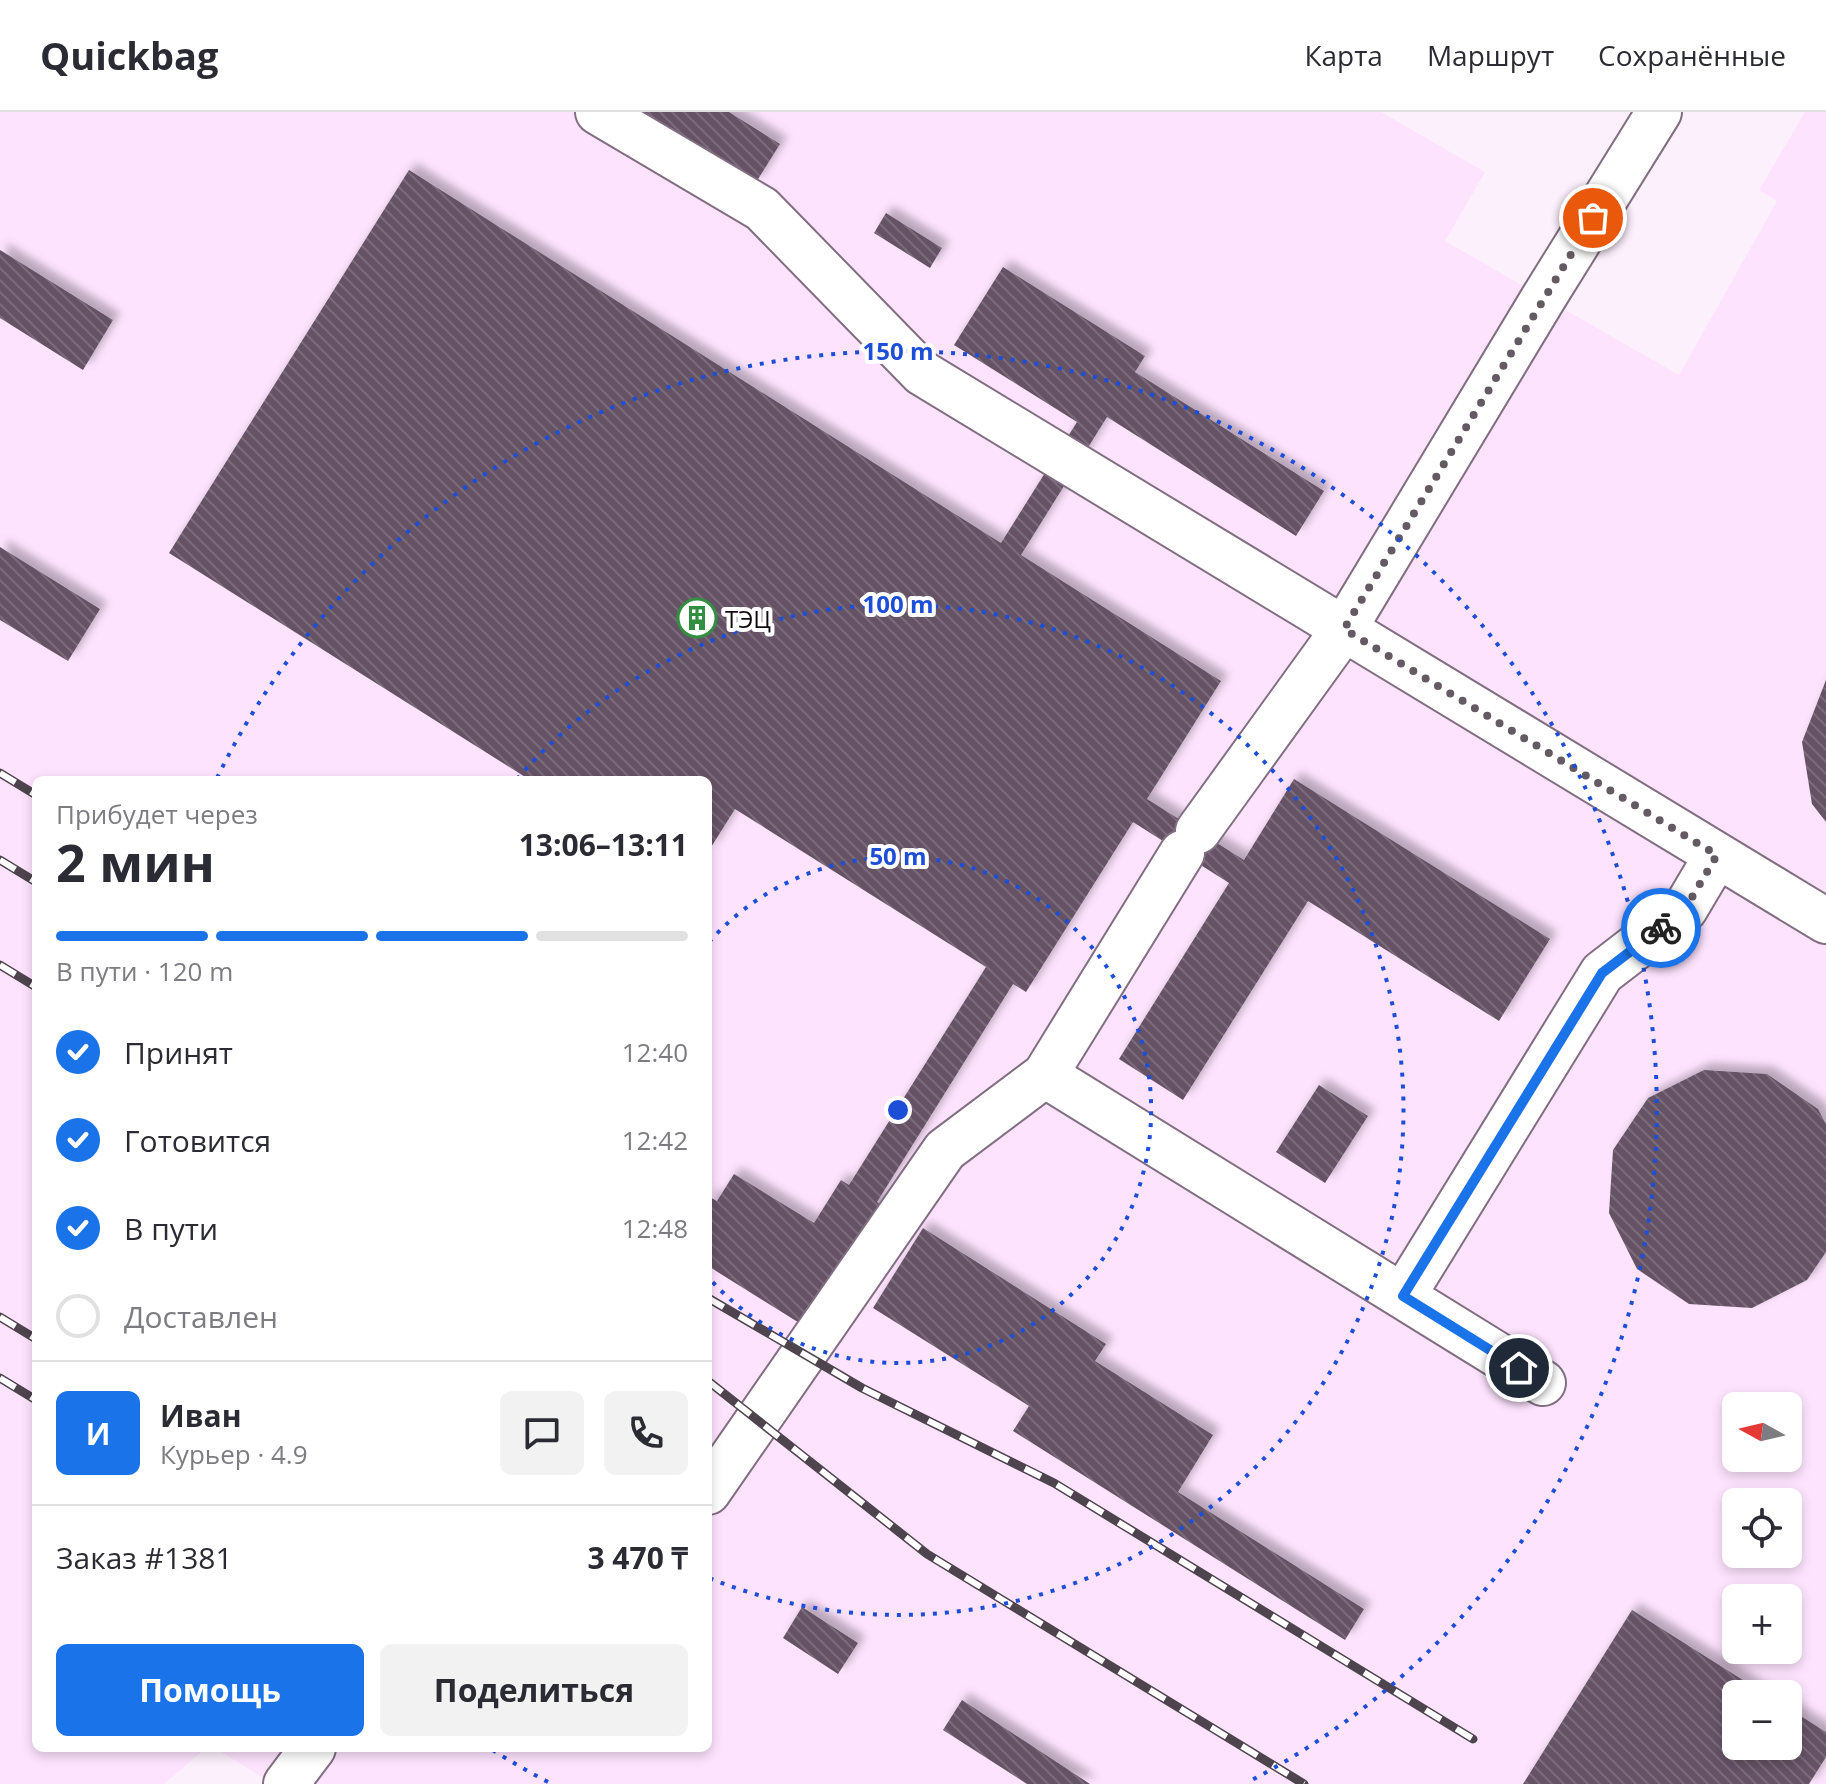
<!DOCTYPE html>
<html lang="ru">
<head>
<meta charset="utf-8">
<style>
	:root { --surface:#fff; --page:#f2f2f3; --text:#2b2b33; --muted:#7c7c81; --line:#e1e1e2; --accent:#1a73e8 }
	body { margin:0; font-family:"Open Sans",sans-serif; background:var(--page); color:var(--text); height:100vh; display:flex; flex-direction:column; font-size:30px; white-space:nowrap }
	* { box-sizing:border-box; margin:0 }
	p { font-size:26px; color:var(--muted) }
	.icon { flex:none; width:44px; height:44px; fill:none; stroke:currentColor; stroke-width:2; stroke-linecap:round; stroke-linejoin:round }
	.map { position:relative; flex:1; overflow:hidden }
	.details { position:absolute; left:32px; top:664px; width:680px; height:976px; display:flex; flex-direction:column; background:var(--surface); border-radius:12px; box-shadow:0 4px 12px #0003 }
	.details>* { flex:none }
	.needle { width:52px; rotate:278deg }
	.fabs { position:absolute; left:1722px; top:1280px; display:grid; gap:16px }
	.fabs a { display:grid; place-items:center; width:80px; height:80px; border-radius:12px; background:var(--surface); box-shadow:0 4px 12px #0003; font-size:40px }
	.pin { position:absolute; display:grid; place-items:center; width:68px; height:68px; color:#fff; margin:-34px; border:4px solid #fff; border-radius:50%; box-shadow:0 2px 8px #0007 }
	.courier { position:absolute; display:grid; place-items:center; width:80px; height:80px; margin:-40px; border:6px solid #1a73e8; border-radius:50%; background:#fff; color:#222; box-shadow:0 2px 10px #0007 }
	.summary em { font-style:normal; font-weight:700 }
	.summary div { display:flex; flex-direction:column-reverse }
	.summary { display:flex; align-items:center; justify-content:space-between; height:136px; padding:0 24px }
	h1 { font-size:52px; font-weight:700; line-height:60px }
	.bar { display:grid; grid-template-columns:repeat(4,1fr); gap:12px 8px; align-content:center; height:96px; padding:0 24px }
	.bar i { height:10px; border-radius:6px; background:var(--line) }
	.bar .on { background:var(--accent) }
	.bar p { grid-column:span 4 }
	.line { display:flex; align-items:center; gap:20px; padding:0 24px; border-top:2px solid var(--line) }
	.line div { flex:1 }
	.round { display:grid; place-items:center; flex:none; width:84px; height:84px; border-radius:12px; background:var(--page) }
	ol { padding:0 24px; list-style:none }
	li { display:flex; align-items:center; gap:24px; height:88px }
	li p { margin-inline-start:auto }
	li .icon { padding:8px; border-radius:50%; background:var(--accent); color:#fff; stroke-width:4 }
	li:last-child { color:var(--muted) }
	li i { width:44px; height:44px; border:4px solid var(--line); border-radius:50% }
	.action { display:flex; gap:16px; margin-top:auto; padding:16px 24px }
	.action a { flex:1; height:92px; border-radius:12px; background:var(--accent); color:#fff; font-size:32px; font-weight:700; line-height:92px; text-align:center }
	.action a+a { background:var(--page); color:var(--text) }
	header { display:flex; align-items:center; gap:48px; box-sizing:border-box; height:112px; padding:0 40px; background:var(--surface); border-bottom:2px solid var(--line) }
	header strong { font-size:38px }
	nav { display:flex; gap:44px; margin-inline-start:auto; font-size:28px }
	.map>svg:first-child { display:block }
	.built { fill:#fee3fe; fill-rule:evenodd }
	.building { fill:url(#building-back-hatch); filter:url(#shadow) }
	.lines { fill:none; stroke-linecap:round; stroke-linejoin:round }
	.minor-casing { stroke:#816e81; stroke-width:48 }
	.minor { stroke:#fff; stroke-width:44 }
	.rail-casing { stroke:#4d444d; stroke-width:9 }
	.rail { stroke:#fff; stroke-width:6; stroke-dasharray:18; stroke-linecap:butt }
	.done { stroke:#645a64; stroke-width:8; stroke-dasharray:0 14.4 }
	.route { stroke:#1a73e8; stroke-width:10 }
	.ring { fill:none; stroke:#1d4ed8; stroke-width:4; stroke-dasharray:4 8 }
	.labels { text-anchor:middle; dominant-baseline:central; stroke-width:8; stroke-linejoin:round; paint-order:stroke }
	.poi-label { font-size:24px; fill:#110a11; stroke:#fff; text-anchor:start }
	.centre { fill:#1d4ed8; stroke:#fff; stroke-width:4 }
	.ring-label { font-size:24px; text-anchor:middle; font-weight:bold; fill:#1d4ed8; stroke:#fff; stroke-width:8; stroke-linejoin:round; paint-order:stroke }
</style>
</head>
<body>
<header>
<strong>Quickbag</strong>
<nav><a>Карта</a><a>Маршрут</a><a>Сохранённые</a></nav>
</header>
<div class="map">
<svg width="1826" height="1672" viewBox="0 0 1826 1672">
	<defs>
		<pattern id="building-back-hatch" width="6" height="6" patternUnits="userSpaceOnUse" patternTransform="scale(2)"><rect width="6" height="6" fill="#655365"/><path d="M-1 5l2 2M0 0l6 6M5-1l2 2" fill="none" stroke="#7a6c7a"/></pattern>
		<filter id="shadow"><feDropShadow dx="7" dy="-7" stdDeviation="4" flood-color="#0004"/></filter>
	</defs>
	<rect width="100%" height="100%" fill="#fdf0fd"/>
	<path class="built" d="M0,0h1381l104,60 -40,69 234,134 98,-174 -18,-11 46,-78h21v1672h-1553l-58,-36h493v-968h-672v968h170l-42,36h-164zM1736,1294h52v52h-52zM1736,1390h52v52h-52zM1736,1486h52v52h-52zM1736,1582h52v52h-52z"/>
	<path class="building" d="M640,0h89l51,32 -25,40z
		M409,58l592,373 76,-121 -123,-77 49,-78 142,89 -10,16 189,119 -28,45 -189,-119 -86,138 200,126 -74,118 97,61 50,-81 256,160 -51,82 -191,-120 -125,199 -64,-41 110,-176 -96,-61 -107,170 -13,-8 -136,218 8,5 -76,122 -101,-63v-70l9,5 17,-27 80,49 27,-43 8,5 137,-218 -251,-158 -27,43v-72h-178l-361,-227z
		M886,101l56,35 -12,20 -56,-35z
		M0,138l113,70 -30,50 -83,-52z
		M0,435l100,62 -32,52 -68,-41z
		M1826,568v142l-14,-18 -10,-62z
		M1704,958l63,4 51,35 8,15v128l-19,28 -55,28 -63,-4 -52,-35 -28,-56 4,-63 35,-52z
		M1319,973l49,31 -43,67 -49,-31z
		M923,1116l183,116 -11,17 118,74 -35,57 186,117 -19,31 -332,-209 16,-25 -156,-98z
		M802,1495l56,36 -20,31 -55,-36z
		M1632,1498l133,84h-29v52h52v-38l38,24v25l-17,27h-286z
		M962,1588l128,84h-63l-84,-54z"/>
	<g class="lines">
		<defs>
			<path id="minor" d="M598,0l164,97 160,164 904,548
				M1198,719l146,-202 200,-332 115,-185
				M1182,741l-137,222 498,308
				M1403,1184l199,-323 83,-64 32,-54
				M708,1380l237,-342 100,-75
				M286,1672l27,-36"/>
		</defs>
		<use href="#minor" class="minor-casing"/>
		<use href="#minor" class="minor"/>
		<defs>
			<path id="rail" d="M0,661l36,22
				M0,748l36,22
				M0,853l36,22
				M708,1186l154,90 192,95 419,256
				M0,1205l36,22
				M0,1266l36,22
				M708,1269l219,173 377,230"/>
		</defs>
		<use href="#rail" class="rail-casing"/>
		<use href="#rail" class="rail"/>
	</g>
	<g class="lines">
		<path class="done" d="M1593,106l-249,411 373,226 -32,54 -24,19"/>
		<path class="route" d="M1519,1256l-116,-72 199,-323 59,-45"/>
	</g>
	<g class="ring">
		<path d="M709 830A253 253 0 1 1 709 1166"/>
		<path d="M517 667A505 505 0 1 1 709 1466"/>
		<path d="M548 1670A758 758 0 0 1 491 1637M217 666A758 758 0 1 1 1248 1670"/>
	</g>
	<defs>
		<symbol id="building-ring" viewBox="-11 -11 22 22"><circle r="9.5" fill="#fff" stroke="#328f41" stroke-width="1.5"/><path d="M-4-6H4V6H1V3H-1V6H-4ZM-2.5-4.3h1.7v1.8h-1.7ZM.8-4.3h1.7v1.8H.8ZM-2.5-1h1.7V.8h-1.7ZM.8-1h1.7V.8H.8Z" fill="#328f41"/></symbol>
	</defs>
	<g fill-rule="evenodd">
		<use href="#building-ring" x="675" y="484" width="44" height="44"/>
	</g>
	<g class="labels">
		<g class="poi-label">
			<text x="725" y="506">ТЭЦ</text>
		</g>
	</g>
	<circle cx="898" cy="998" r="12" class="centre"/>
	<g class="ring-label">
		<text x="898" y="248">150 m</text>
		<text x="898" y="501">100 m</text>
		<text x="898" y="753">50 m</text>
	</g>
</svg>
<div class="fabs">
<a><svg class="needle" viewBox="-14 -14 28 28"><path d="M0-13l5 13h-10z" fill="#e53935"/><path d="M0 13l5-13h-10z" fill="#7c7c81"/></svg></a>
<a><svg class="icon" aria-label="locate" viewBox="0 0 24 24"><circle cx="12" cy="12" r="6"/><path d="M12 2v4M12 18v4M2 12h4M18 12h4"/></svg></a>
<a>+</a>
<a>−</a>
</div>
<div class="pin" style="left:1593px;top:106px;background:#ea580c"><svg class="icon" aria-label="bag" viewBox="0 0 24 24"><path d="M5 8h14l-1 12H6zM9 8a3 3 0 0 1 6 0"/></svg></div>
<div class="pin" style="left:1519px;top:1256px;background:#1f2937"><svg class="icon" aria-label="home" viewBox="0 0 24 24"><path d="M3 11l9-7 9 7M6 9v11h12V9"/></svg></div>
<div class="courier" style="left:1661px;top:816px"><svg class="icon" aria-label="bike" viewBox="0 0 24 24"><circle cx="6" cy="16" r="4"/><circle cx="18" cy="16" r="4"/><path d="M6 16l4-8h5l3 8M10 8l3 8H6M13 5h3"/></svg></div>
<section class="details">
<div class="summary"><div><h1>2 мин</h1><p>Прибудет через</p></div><em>13:06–13:11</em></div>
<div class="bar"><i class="on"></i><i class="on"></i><i class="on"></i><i></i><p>В пути · 120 m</p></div>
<ol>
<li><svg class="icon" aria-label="check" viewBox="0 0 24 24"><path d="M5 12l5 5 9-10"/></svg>Принят<p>12:40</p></li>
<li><svg class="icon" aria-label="check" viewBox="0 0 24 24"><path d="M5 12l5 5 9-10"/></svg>Готовится<p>12:42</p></li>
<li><svg class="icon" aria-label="check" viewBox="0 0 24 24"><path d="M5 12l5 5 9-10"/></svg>В пути<p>12:48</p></li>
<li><i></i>Доставлен</li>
</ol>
<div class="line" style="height:144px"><b class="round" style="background:var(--accent);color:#fff">И</b><div><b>Иван</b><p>Курьер · 4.9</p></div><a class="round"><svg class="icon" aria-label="chat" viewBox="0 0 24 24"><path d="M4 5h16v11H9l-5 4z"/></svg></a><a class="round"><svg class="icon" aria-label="phone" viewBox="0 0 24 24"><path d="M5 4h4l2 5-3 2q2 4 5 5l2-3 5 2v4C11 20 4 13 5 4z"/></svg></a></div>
<div class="line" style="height:104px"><div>Заказ #1381</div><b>3 470 ₸</b></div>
<div class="action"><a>Помощь</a><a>Поделиться</a></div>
</section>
</div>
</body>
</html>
